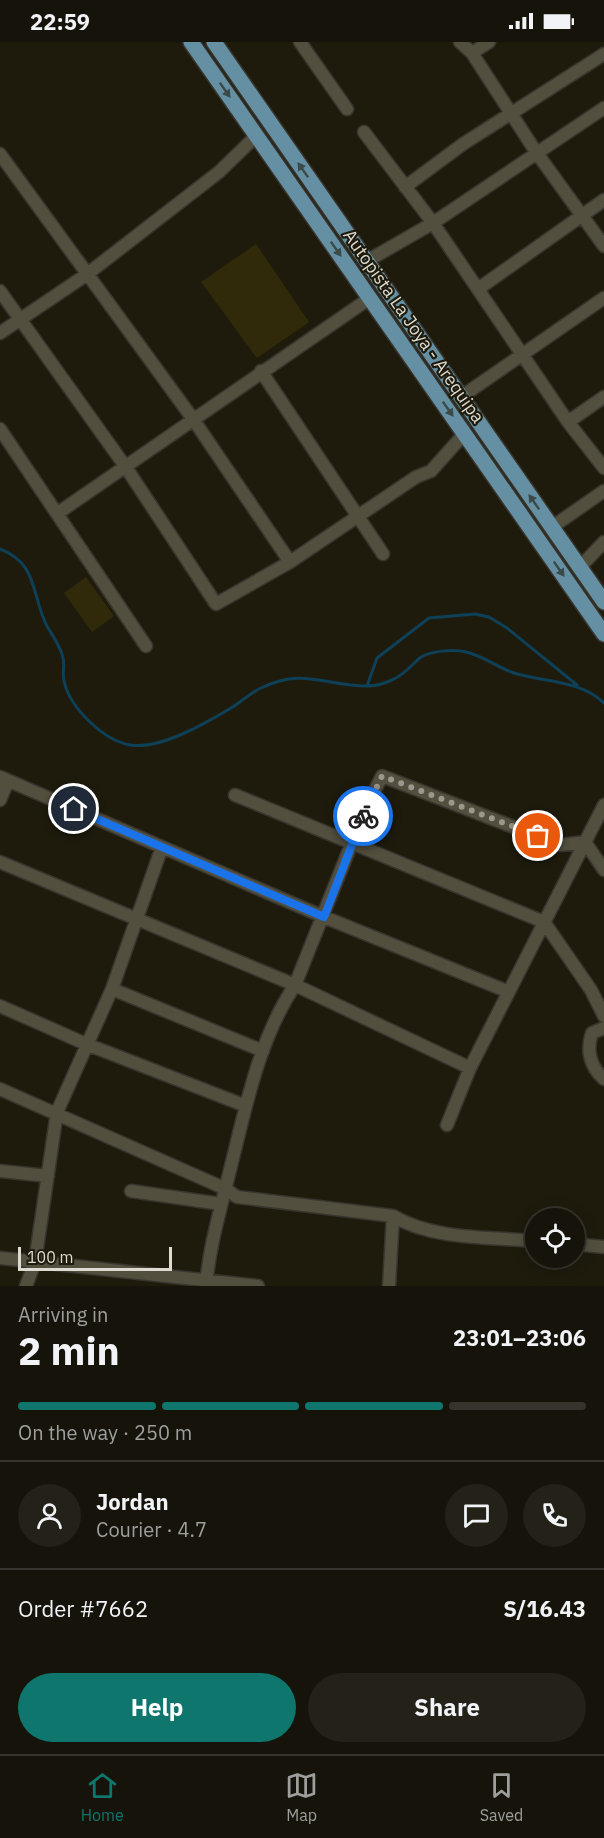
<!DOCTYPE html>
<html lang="en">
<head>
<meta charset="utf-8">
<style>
	:root { --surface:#16140a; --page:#232118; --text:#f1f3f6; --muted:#9e9e9c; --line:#35332b; --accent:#0f766e }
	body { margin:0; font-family:"IBM Plex Sans",sans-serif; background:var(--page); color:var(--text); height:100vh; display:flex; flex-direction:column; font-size:22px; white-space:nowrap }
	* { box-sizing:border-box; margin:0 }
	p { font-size:20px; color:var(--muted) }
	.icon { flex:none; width:33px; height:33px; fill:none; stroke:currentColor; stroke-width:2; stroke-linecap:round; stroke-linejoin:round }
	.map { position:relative; height:1244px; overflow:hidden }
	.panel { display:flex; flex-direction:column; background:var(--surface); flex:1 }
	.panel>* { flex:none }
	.tools { position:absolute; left:525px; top:1166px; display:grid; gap:12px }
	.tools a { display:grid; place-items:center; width:60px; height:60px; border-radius:50%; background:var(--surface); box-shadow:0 3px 15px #0003,0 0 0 2px var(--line); font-size:30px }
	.scale { position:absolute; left:18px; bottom:15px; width:154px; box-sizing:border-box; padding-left:6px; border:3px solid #dcdad1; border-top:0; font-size:16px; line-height:21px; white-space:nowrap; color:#dcdad1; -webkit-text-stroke:4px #1e1b0d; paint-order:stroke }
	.pin { position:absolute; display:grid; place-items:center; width:51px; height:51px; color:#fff; margin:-26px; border:3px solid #fff; border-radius:50%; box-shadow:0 2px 6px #0007 }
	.courier { position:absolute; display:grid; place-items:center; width:60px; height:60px; margin:-30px; border:4px solid #1a73e8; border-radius:50%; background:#fff; color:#222; box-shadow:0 2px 8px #0007 }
	.overview em { font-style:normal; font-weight:700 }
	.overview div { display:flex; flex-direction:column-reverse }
	.overview { display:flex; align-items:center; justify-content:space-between; height:102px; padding:0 18px }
	h1 { font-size:39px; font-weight:700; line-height:45px }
	.bar { display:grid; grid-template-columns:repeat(4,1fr); gap:9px 6px; align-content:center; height:72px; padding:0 18px }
	.bar i { height:8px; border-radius:4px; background:var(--line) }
	.bar .active { background:var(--accent) }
	.bar p { grid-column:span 4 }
	.line { display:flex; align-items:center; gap:15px; padding:0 18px; border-top:2px solid var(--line) }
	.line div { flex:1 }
	.round { display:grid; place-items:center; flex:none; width:63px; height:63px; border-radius:32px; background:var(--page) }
	.cta { display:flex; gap:12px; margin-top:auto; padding:12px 18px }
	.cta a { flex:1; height:69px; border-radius:36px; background:var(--accent); color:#fff; font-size:24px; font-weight:700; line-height:69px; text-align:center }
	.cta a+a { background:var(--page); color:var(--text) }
	.status { display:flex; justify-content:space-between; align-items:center; height:42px; padding:0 30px; background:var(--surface); direction:ltr }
	.status svg { height:16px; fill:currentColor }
	.menu { display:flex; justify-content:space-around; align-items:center; height:84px; border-top:2px solid var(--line); background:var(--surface); font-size:16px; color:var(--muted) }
	.menu a { display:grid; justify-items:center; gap:3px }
	.menu .active { color:var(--accent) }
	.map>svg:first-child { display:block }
	.green { fill:#302a0a }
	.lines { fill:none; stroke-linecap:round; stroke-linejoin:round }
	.stream { stroke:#0e4058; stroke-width:3 }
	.minor-casing { stroke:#37352e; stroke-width:15 }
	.major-casing { stroke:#37352e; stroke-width:18 }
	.minor { stroke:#524f3f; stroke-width:12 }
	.major { stroke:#6590a3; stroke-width:15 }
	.oneway { fill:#3a4a49 }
	.done { stroke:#9a978c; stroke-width:6; stroke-dasharray:0 10.8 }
	.route { stroke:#1a73e8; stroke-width:8 }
	.labels { text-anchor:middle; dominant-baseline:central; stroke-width:4.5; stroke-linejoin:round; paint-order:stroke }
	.street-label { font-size:18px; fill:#dcdad1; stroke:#1e1b0d }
</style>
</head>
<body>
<div class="status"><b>22:59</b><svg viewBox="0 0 49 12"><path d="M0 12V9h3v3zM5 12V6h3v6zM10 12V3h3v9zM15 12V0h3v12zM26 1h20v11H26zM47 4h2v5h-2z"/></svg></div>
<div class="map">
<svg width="604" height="1244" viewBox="0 0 604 1244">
	<rect width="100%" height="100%" fill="#1e1b0d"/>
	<path class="green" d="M256,202l53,78 -52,36 -56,-76z
		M86,535l28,39 -22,16 -28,-39z"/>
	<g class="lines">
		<path class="stream" d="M0,507c37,15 31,41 45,73 5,11 16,24 18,36 2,8 -1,16 1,23 6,27 39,59 66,64 30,5 76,-22 101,-37 10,-6 19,-15 30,-20 43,-21 64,-2 106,-2 14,0 31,-7 41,-17 5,-4 11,-12 17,-14 11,-4 29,-6 41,-3 15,3 30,14 45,20 32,11 68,7 93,31
			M367,644l10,-28 52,-40 46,-4 14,3 18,11 70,57"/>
		<defs>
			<path id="minor" d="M300,0l47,67
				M460,0l12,11 64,99 68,94
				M472,11l17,-11
				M364,90l69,91 135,199 36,46
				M0,112l193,265 97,143
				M405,145l58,-43 141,-90
				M367,219l66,-38 171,-115
				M478,247l126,-89
				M0,249l125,175 91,138 74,-42 126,-85 15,-6 34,-38
				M0,291l86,-58 133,-103 38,-37
				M261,329l122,183
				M461,355l143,-99
				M568,380l36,-25
				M0,387l146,217
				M58,471l312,-215
				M552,485l52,-36
				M580,525l24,-25
				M0,735l324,140 185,75
				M235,753l309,127 47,68 13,26
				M0,758l8,-19
				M0,820l295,123 175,83
				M112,947l151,62
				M0,964l86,38 160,62
				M604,986l-12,5c-6,17 -2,34 12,46
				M0,1047l226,100 11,8 156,19c40,24 97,21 143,25
				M447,1083l23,-57 134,-263
				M0,1129l48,5
				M131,1149l90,13
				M574,1202l30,3
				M0,1216l258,28
				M26,1244l9,-24 22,-150 55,-123 50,-142
				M206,1244c3,-38 14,-75 23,-112 16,-63 29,-134 66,-189l70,-175 17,-34 178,69 25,-3 19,28
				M389,1244l4,-70"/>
			<path id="major" d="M191,0l413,592
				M214,0l390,560"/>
		</defs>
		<use href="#minor" class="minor-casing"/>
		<use href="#major" class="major-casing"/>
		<use href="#minor" class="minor"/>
		<use href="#major" class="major"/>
	</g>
	<defs><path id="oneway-solid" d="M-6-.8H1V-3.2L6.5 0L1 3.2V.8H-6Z" transform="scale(1.5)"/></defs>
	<g class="oneway">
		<use href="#oneway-solid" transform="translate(225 48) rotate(55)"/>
		<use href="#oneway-solid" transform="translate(303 128) rotate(-125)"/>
		<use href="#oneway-solid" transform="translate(336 207) rotate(55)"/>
		<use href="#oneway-solid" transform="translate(448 367) rotate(55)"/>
		<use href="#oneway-solid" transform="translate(534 460) rotate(-125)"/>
		<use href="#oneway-solid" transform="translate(559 527) rotate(55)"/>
	</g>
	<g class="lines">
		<path class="done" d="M363,774l19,-40 156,60"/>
		<path class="route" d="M74,767l250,108 39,-101"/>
	</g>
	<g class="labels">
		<g class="street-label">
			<text transform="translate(414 284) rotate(55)">Autopista La Joya - Arequipa</text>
		</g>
	</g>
</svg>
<div class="tools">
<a><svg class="icon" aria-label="locate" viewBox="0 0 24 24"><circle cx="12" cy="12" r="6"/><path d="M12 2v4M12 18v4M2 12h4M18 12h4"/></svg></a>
</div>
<div class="scale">100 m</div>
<div class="pin" style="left:538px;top:794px;background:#ea580c"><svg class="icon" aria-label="bag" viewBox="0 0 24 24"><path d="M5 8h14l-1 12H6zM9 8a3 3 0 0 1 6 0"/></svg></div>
<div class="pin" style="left:74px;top:767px;background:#1f2937"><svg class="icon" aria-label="home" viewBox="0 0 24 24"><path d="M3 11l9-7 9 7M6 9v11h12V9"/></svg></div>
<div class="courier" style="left:363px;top:774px"><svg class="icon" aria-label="bike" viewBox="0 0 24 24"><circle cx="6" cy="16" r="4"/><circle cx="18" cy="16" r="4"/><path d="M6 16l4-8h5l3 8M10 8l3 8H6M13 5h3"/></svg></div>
</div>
<section class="panel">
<div class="overview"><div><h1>2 min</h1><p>Arriving in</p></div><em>23:01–23:06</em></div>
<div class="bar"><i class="active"></i><i class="active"></i><i class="active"></i><i></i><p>On the way · 250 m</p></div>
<div class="line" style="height:108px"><a class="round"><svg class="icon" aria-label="person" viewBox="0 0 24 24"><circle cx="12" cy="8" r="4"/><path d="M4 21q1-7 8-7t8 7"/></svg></a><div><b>Jordan</b><p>Courier · 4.7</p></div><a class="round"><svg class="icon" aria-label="chat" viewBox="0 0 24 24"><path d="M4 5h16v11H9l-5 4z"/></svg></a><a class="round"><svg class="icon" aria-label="phone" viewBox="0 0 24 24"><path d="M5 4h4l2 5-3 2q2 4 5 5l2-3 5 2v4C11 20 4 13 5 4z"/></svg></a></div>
<div class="line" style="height:78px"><div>Order #7662</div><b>S/16.43</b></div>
<div class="cta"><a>Help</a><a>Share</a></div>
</section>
<nav class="menu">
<a class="active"><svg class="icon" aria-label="home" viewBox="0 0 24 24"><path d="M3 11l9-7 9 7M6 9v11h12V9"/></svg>Home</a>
<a><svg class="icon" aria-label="map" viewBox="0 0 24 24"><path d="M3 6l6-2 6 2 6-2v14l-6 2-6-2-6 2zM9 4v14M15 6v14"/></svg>Map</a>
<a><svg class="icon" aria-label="saved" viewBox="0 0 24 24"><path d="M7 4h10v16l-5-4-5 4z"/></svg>Saved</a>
</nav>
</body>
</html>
